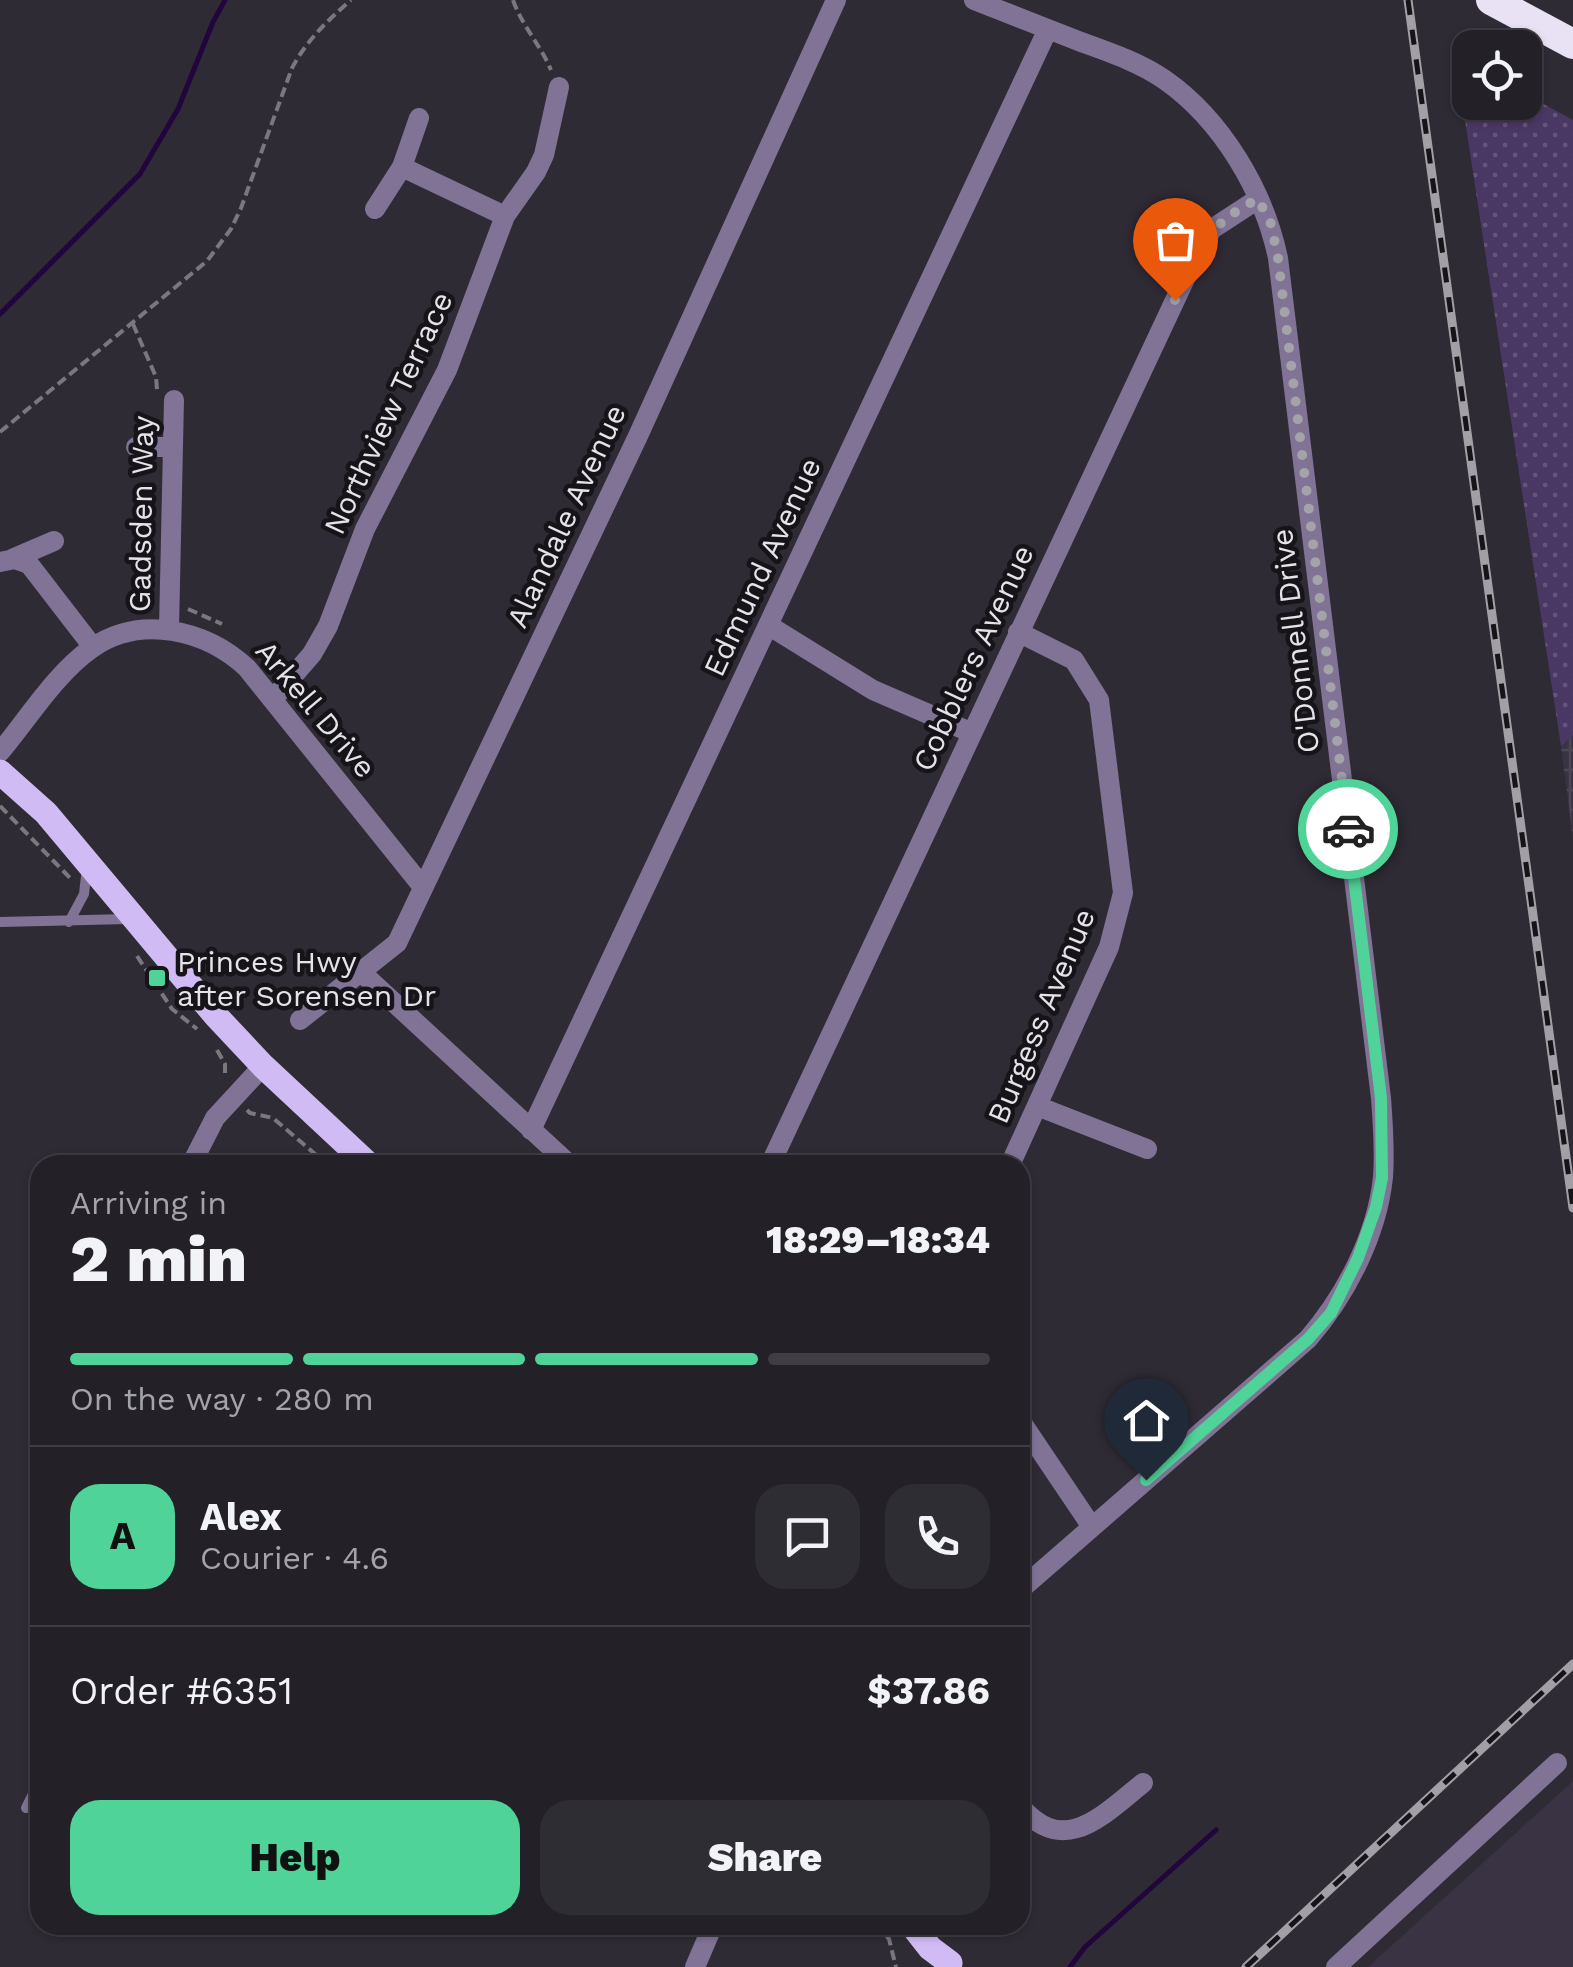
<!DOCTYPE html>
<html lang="en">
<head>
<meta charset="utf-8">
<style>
	:root { --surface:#232028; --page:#2f2d34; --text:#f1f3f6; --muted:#a3a3a8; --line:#403e45; --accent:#4fd399 }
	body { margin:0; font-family:"Work Sans",sans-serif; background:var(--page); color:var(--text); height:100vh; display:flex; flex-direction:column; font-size:38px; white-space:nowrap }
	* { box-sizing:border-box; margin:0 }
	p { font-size:32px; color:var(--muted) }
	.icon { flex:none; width:55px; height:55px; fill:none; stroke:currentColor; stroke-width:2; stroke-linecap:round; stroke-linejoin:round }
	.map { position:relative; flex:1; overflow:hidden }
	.side { position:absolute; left:30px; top:1155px; width:1000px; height:780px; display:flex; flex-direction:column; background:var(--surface); border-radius:30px; box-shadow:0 2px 8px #0004,0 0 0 2px var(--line) }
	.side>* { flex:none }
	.controls { position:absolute; left:1452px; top:30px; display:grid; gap:20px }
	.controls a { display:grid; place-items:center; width:90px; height:90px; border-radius:20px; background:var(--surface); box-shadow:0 2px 8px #0004,0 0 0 2px var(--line); font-size:50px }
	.pin { position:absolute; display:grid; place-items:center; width:85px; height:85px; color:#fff; margin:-102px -42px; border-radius:50% 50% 50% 0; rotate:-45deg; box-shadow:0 0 10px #0007 }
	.pin .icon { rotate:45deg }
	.courier { position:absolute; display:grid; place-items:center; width:100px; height:100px; margin:-50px; border:8px solid #4fd399; border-radius:50%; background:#fff; color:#222; box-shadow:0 2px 12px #0007 }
	.head em { font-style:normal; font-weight:800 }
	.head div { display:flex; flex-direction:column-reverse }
	.head { display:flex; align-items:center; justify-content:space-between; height:170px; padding:0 40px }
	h1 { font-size:65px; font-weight:800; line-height:75px }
	.bar { display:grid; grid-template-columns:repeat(4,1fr); gap:15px 10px; align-content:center; height:120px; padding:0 40px }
	.bar i { height:12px; border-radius:8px; background:var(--line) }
	.bar .current { background:var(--accent) }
	.bar p { grid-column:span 4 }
	.line { display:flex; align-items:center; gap:25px; padding:0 40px; border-top:2px solid var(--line) }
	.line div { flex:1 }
	.round { display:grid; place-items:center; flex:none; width:105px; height:105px; border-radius:30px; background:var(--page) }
	.primary-button { display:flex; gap:20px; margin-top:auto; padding:20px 40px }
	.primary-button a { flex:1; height:115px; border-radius:30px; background:var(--accent); color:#111; font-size:40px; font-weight:800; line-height:115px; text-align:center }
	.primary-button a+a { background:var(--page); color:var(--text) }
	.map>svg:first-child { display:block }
	.built { fill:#393343 }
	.industrial { fill:url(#industrial-grid) }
	.grass { fill:url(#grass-dots) }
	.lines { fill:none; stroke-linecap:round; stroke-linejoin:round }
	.stream { stroke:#21053c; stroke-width:5 }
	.path { stroke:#7a777f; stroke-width:4; stroke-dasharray:10 5; stroke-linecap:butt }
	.lane { stroke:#807395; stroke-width:10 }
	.street { stroke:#807395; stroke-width:20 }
	.primary { stroke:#d1bbf5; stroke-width:25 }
	.highway { stroke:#e8e2f4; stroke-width:30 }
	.rail-casing { stroke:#a29fa6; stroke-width:9 }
	.rail { stroke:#161419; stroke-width:5; stroke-dasharray:15; stroke-linecap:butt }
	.done { stroke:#a5a3aa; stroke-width:10; stroke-dasharray:0 18 }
	.route { stroke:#4fd399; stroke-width:12 }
	.poi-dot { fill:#4fd399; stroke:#161419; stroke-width:4 }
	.labels { text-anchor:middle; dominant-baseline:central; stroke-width:9; stroke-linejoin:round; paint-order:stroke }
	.street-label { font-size:30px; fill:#e5e3e9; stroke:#161419 }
	.poi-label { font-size:30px; fill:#e5e3e9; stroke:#161419; text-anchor:start }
</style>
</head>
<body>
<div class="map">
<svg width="1573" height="1967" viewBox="0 0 1573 1967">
	<defs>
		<pattern id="industrial-grid" width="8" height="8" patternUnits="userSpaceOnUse" patternTransform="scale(2.5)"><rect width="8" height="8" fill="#393343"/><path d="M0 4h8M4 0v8" fill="none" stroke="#4c4755"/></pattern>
		<pattern id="grass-dots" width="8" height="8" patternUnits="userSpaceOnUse" patternTransform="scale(2.5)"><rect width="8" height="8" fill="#4a3864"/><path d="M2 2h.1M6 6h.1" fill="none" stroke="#64557a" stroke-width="1.8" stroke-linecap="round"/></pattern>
	</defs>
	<rect width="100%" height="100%" fill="#2f2b35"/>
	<path class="built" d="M1573,1781v186h-205z"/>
	<path class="industrial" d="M1573,735v103l-12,-92z"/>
	<path class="grass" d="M1455,55l15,8v39h55v-8l48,26v615l-12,11z"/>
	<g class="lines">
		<path class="stream" d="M0,314l140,-140 38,-65 35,-87 12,-22
			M1070,1967l15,-20 131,-117"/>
		<path class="path" d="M513,0c9,26 27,44 38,70
			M133,324l23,53 1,13
			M0,432l207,-171 24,-32 10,-21 51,-140c15,-28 35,-47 59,-68
			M188,609l34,15
			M0,806l73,75
			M137,956l35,53 25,20
			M217,1050l8,14v14
			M247,1110l3,3 23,5 55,47
			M877,1925l12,14 7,28"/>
		<path class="lane" d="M0,922l129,-3
			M69,922l15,-28 3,-27
			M26,1808l14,-28"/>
		<path class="street" d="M974,0c36,14 71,28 107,42 28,10 60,21 84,38 57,40 99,111 113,178l103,840c2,26 4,53 2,79 -6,58 -37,118 -75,162l-288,251
			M419,118l-17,49 103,49
			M375,209l27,-42
			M136,447h37
			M12,559l42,-18
			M0,562l15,-3 14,5 64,83
			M768,625l105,65 97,42
			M169,629l5,-229
			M273,699l39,-45 16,-28 37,-97 82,-159 58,-154 31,-44 8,-17 15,-68
			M0,752c28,-33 55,-78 92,-104 49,-34 114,-18 155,20l175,218
			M361,972l209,193
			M300,1020l97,-77 241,-507 198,-436
			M1037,1106l110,43
			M531,1130l517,-1101
			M191,1165l24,-47 48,-52
			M770,1165l421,-899 21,-37 46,-30
			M1010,1165l99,-218 14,-54 -24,-193 -25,-40 -56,-28
			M1020,1420l72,107
			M1020,1806c44,52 83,9 123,-23
			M695,1967l18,-42
			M1336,1967l221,-204"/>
		<path class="primary" d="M0,772l46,41 170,203 47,50 106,99
			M912,1925l18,23 20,15"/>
		<path class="highway" d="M1491,0l82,44"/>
		<defs>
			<path id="rail" d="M1408,0l165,1208
				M1246,1967l327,-303"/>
		</defs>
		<use href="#rail" class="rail-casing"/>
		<use href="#rail" class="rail"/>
	</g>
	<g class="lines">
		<path class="done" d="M1175,300c24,-52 30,-74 83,-101l13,25 7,34 70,571"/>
		<path class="route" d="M1146,1480l162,-141 23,-26 27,-55 18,-51 6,-29 -1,-80 -33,-269"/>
	</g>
	<rect class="poi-dot" x="147" y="968" width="20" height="20" rx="5"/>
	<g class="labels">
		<g class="street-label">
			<text transform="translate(388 413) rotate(-65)">Northview Terrace</text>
			<text transform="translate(141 514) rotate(-89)">Gadsden Way</text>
			<text transform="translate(566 516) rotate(-65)">Alandale Avenue</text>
			<text transform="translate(762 567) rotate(-65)">Edmund Avenue</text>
			<text transform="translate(1295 641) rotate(-97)">O'Donnell Drive</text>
			<text transform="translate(973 658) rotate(-65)">Cobblers Avenue</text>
			<text transform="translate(316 709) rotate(50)">Arkell Drive</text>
			<text transform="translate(1041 1016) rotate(-67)">Burgess Avenue</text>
		</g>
		<g class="poi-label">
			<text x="177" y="961">Princes Hwy<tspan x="177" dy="34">after Sorensen Dr</tspan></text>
		</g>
	</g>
</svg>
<div class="controls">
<a><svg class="icon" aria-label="locate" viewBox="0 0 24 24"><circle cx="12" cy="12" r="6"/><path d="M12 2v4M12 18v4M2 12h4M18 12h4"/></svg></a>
</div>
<div class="pin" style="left:1175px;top:300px;background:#ea580c"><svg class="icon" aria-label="bag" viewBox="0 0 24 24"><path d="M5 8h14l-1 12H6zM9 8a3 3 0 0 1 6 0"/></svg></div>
<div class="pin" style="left:1146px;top:1480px;background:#1f2937"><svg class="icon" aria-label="home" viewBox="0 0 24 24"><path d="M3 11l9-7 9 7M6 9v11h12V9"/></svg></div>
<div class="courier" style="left:1348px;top:829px"><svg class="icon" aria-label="car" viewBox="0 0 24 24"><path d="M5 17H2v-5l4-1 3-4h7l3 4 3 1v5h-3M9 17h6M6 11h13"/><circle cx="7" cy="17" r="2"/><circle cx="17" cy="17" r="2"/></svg></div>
<section class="side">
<div class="head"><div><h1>2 min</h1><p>Arriving in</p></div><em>18:29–18:34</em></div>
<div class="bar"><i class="current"></i><i class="current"></i><i class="current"></i><i></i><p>On the way · 280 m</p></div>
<div class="line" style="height:180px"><b class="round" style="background:var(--accent);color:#111">A</b><div><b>Alex</b><p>Courier · 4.6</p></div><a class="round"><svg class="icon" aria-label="chat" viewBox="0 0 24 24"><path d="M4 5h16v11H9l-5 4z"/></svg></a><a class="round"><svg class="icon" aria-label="phone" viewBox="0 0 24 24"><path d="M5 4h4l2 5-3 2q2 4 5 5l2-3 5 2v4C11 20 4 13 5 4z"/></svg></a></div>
<div class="line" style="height:130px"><div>Order #6351</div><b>$37.86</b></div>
<div class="primary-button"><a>Help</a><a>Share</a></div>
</section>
</div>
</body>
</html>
